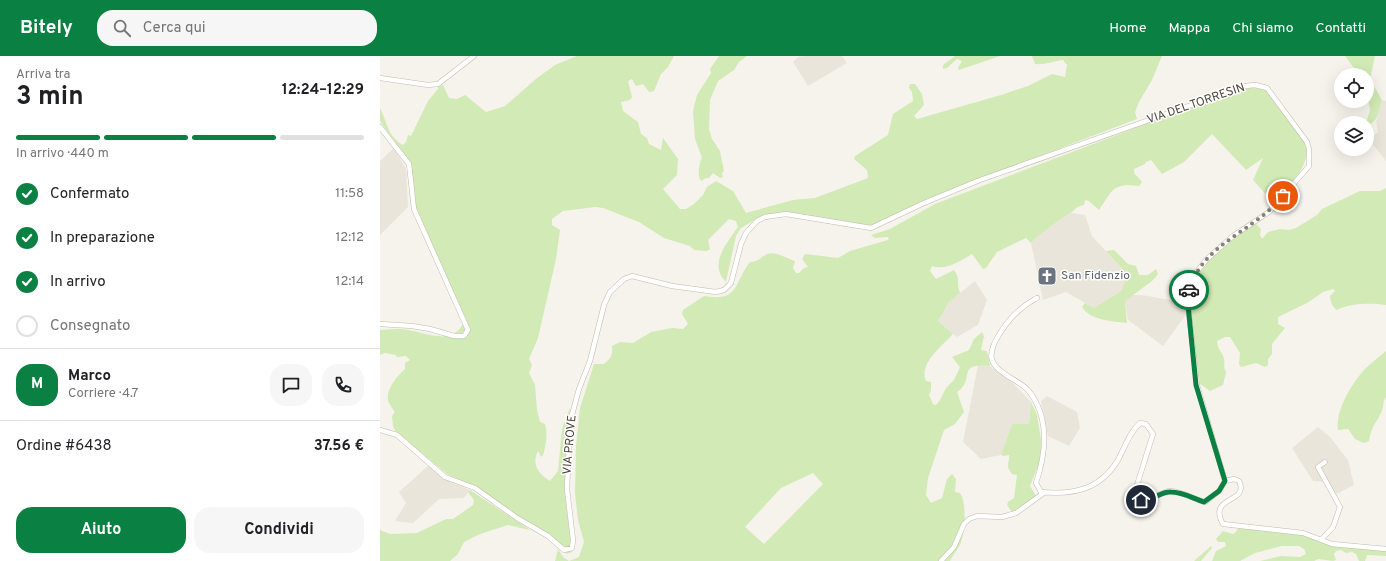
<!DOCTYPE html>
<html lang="it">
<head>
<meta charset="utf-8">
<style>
	:root { --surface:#fff; --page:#f6f6f6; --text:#202124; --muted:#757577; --line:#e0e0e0; --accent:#0b8043 }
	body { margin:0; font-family:Overpass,sans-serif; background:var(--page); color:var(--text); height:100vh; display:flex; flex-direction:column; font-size:15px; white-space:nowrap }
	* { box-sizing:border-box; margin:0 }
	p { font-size:13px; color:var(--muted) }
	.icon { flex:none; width:22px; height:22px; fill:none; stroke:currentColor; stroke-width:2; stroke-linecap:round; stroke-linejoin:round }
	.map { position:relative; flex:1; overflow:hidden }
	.panel { display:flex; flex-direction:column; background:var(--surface); width:380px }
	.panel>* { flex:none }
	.buttons { position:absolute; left:954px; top:12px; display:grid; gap:8px }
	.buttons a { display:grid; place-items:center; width:40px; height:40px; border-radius:50%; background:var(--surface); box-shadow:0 4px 16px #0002; font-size:20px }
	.pin { position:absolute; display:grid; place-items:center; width:34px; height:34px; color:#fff; margin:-17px; border:2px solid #fff; border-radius:50%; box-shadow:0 1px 4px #0007 }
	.courier { position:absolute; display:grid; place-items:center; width:40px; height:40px; margin:-20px; border:3px solid #0b8043; border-radius:50%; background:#fff; color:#222; box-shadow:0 1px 5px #0007 }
	.headline em { font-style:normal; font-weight:700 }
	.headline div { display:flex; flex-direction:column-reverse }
	.headline { display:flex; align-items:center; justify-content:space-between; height:68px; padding:0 16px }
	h1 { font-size:26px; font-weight:700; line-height:30px }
	.bar { display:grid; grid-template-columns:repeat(4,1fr); gap:6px 4px; align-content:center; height:48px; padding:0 16px }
	.bar i { height:5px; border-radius:3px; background:var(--line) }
	.bar .active { background:var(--accent) }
	.bar p { grid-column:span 4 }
	.line { display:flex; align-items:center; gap:10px; padding:0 16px; border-top:1px solid var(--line) }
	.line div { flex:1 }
	.round { display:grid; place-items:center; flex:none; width:42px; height:42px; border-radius:16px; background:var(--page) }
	ol { padding:0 16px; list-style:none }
	li { display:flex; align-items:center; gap:12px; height:44px }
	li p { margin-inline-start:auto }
	li .icon { padding:4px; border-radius:50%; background:var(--accent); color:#fff; stroke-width:4 }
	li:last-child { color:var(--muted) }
	li i { width:22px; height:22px; border:2px solid var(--line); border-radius:50% }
	.primary-button { display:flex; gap:8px; margin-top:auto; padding:8px 16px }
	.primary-button a { flex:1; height:46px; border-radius:16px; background:var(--accent); color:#fff; font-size:16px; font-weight:700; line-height:46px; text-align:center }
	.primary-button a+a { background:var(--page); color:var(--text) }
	header { display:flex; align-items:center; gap:24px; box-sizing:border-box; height:56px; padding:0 20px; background:var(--accent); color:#fff }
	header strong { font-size:19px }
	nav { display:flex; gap:22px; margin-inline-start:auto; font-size:14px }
	.search { width:280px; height:36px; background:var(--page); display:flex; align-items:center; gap:10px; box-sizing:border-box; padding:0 14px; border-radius:16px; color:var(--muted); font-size:15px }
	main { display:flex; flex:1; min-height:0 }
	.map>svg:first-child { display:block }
	.residential { fill:#eae5da }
	.green { fill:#d2eab5; fill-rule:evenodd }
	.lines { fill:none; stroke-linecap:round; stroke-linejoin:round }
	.street-casing { stroke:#c2bbae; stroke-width:5.5 }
	.street { stroke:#fff; stroke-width:4.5 }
	.done { stroke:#878178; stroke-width:4; stroke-dasharray:0 7.2 }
	.route { stroke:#0b8043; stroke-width:5 }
	.labels { text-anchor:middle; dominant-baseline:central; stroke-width:3; stroke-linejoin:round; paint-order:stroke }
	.street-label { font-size:12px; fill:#4b4439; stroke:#fff }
	.worship-label { font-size:12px; fill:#5b616d; stroke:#fff; text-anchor:start }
</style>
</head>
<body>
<header>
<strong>Bitely</strong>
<div class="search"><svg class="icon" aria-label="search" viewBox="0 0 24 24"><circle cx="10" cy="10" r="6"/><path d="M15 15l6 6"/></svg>Cerca qui</div>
<nav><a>Home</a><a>Mappa</a><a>Chi siamo</a><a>Contatti</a></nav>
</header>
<main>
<section class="panel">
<div class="headline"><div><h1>3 min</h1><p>Arriva tra</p></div><em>12:24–12:29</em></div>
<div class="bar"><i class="active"></i><i class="active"></i><i class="active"></i><i></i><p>In arrivo · 440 m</p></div>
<ol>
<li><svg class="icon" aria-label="check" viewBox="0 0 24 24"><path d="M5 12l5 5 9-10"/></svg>Confermato<p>11:58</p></li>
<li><svg class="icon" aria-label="check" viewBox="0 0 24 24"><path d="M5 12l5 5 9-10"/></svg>In preparazione<p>12:12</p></li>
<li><svg class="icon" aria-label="check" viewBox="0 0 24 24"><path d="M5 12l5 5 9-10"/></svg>In arrivo<p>12:14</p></li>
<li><i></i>Consegnato</li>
</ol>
<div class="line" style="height:72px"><b class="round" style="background:var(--accent);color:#fff">M</b><div><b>Marco</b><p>Corriere · 4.7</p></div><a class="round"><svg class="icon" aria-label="chat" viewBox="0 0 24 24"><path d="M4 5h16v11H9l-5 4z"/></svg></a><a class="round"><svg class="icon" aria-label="phone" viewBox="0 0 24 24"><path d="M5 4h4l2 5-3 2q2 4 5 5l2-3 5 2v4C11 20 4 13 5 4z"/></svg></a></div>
<div class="line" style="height:52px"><div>Ordine #6438</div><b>37.56 €</b></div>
<div class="primary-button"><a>Aiuto</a><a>Condividi</a></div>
</section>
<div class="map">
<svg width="1006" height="505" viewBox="0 0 1006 505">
	<rect width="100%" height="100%" fill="#f6f3ec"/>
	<path class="residential" d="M425,0h37l5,7 -39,23 -15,-24 5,-5z
		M1002,44l4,1v60l-17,-22 9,-7 -2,-11z
		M14,92l12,21 2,38 -28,28v-74z
		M691,157l14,2 7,21 36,39 -7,16 -27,17 -28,-16 -23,8 -12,-57 15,-14z
		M595,225l12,19 -9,25 -21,12 -19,-16 11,-19z
		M751,239h11l46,8v9l-25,34 -35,-26 -3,-19z
		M598,309l12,1 20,14 21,22 -2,22h-17l-11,31 -20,4 -18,-17z
		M667,340l30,16 3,16 -11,18 -21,-10 -7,-35z
		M938,371l12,10 18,23 6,25 -20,10 -9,-13 -12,-1 -21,-33z
		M49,409l21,17 20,8 -6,8 -25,1 -26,24 -18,-2 11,-18 -7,-11z"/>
	<path class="green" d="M197,0h97l-6,11 -7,7 -7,17 -5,1 -6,-8 -7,2 -4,-7 -4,2 4,16 -2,3 -9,2 2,9 15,11 3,12 6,4 2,6 12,6 2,-12 15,21 -1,16 -14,14 17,20h6l8,-5 9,-9 4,-8 9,-6 17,10 13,22 47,-13 22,-2 53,-20 -1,-8 -13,-11 1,-3 33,-21 5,-21 20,-13 -1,-9 -3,-4 1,-4h5l7,10 2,11 -10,11 3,3 84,-24 27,-9 24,-12 13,3 2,-12 -4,-5c-9,1 -18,5 -28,4l-3,-8h130l-10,24 -13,22 -4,10 2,7 -208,79 -62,30h-14l-56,-12 -39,2 -17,10 -5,8 -10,46c-18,-18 1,-39 12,-55l-2,-6 -7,-2 -21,21 2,9 -3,2 -13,-1 -4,-4 -26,-8 -25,-16 -36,-14 -8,-1 -32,4 -11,8v6l8,5 -4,29 -18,79 -9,21 3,6 -3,8 6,12 2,25 3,12 5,2c3,11 1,21 -2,31l-2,2 -3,-6c-7,14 1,23 12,30l8,-10 4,-42 8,-22c-3,35 -8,70 -3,106 1,12 11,27 5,39l-5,2 -7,-9 -48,-32 -36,-26 -29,-13 -51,-42 -3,-6 -1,-10 3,-4c-2,-3 -6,-8 -7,-12 -2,-11 9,-24 17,-31v-6l5,-3 -4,-4 -9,1 -1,-2 -11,-2 -5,2v-25c7,0 15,-2 22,-1 21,2 50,19 62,-7l-52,-115 -2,-8 -1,-37 -29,-41v-13c7,14 8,29 23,37l3,-3 2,-7 3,1 17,-35 10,-12v-2l5,-2 6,13 8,1 8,-4 21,17 19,-6 32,-28 18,-13z
		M339,0h28l-8,6 -5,8 -16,11 -8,19 -1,29 3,10 8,12 4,20 -2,2 1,4 -3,1 -7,-5 -4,5h-3l-5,3c-4,-5 -2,-18 1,-23l-7,-19 -2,-28 4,-16 14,-22 -1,-4z
		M575,0h45l-41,14 -1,-2 4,-7 -5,-2 -10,9 -4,1v-4z
		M965,0h30l-5,23 12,21c-3,9 -4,24 -15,25l-1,-2 4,-13 -3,-17v-18h-8z
		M875,31c4,1 9,1 12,4 8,8 40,49 40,59 1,16 -21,45 -36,50l-18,-20 10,-22 -17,12 -34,-36 -28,28 -22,12 -11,-14 -5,2 -1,2 -11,5v4l8,9 -3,4c-27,-3 -26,4 -40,24l-10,-9 -4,-1 -1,5c-10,2 -8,5 -15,9 -14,9 -26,17 -38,29l-5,-5 -29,14 -11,16 -3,1 -11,-15c-12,7 -26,17 -40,12l-2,5 6,8 18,-9c7,9 2,14 6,23l-11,9 -11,19 15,13c-10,11 -35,30 -27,47l5,1v8l-2,5 4,9 3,1 4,-5 6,-12 8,-8 6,-13 -8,-10 17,-7 5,-11 8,-7 2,4 -3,14 6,1 3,15c-35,-4 -14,14 -33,26l7,20 -9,12 -11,6 -16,48 -2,17 5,8 11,-5 5,-19 5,-5 4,5 -1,13 5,1c7,8 5,42 0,52 -3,5 -7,10 -10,16h-395l3,-12 5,8 6,4 10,-4 5,-15 -6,-22 -3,-27 1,-47 4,-38 14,-44h10c7,-5 9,-10 8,-18l8,-4 13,1 18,-11 21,-4 11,1 5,-5 -6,-10 1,-4 21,-14c36,6 29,-12 46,-34 8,0 11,-5 17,-8 8,-3 21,5 28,7l-2,7 3,5h3l5,-5 4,-1 -6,-8 3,-5 33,4 12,-7 38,-11 1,-2 -2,-1 -12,1 -4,-3 19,-6 45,-25 298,-113zM433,417l10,11 -59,60 -19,-17 36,-39z
		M1006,132v117c-15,-2 -35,-2 -49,5 -4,-2 -7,-9 -7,-14l5,-5 -2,-2 -10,3 -16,11 -29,14v7l7,4 -13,16v10l-4,5v6l-3,2 -9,-4 -15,4 -2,-3 1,-11 -10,-16h-5l-8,4c1,11 6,11 7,18 1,5 -1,8 2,13l-3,13 -13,6 -10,-7c-4,-34 -19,-93 5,-121 14,-16 32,-28 49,-41l7,7 -1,6 2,4 6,-7 12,-3 9,1 7,-2 21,-13 5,-6 38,-18h20z
		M734,194l14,14 8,2 3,9h9l8,-6 2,5 -6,7 -27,20 2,22c-14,-2 -36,-2 -45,-16l3,-4 9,5 27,-17 7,-16 -22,-24z
		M1006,295v46c-4,5 -2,11 -5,16 -6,12 -9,12 -12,28l-5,2 -9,-4 -7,-10 -10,1c-3,-19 14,-47 27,-61 6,-6 14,-12 21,-18z
		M651,346l6,13 6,38 -13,33 6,10 -7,7 -17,9 -5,-7 1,-3 6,-4 3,-23 -5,-1c-8,-11 -2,-9 -3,-19l-5,1 -3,-1 11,-31h17z
		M90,434l60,40 -22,-5 -28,9 -16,8 -6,12 -8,7h-70v-31l10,4 27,-1 29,-14h7l20,-14 1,-5 -6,-8z
		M859,471l62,7 28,9 57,7v6l-19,-1 -2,6h-6l-3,-7 -4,-2 -6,1 -5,-3 -5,1 -2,3 2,6 -3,1 -15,-2 -4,2h-54l21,-5 19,1 6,-3 -2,-5 -5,-3h-17l-27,7 -15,8h-28l4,-10 10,-5 -1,-4h-7l-2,-3 7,-8 10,3 3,-2z
		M831,490l1,2 -11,13h-7z"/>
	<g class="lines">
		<defs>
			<path id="street" d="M0,22l48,7 10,-1 36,-28
				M0,71l29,37 5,45 54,121 -4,6h-10l-24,-7 -18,-3 -32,-2
				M657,242c-5,3 -11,6 -15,10 -12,9 -39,42 -28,56 7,11 24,16 34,26 22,27 18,63 8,93l5,9c32,3 59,-2 77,-32 7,-13 11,-27 22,-37l6,1 7,10 -16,51 -1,10c13,14 20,-4 35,-4 11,1 23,8 34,11l14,-11 6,-10 9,-2 5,2c11,23 -32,14 -16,43l80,9 29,11 54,5
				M0,374l17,5 48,42 30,11 42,30 31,18 16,14 8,-2 1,-8 -6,-51 3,-67 9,-33 11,-28 14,-56 6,-13 14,-13 8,-3 40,10 44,6 8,-2 7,-7 10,-39 5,-11 11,-12 8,-4 21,-3 85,14 53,-25 56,-23 265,-94 10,-1 12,3 40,54 2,7v17l-40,46 -36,24 -26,23 -12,15 -5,15 -2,16 9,80 28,96
				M941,484l12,-13 7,-20 -22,-40 7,-5
				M561,505l13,-14 10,-23 5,-5 8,-3 25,1 14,-4 29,-21"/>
		</defs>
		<use href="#street" class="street-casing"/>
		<use href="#street" class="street"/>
	</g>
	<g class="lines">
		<path class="done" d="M809,234c14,-47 66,-59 94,-94"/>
		<path class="route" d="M761,444c11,2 19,-9 30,-8 12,0 23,7 33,10l15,-11 6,-10 -29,-96 -8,-80 1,-15"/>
	</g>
	<defs>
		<symbol id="church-square" viewBox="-11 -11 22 22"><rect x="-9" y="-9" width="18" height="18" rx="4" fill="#6b7280" stroke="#fff"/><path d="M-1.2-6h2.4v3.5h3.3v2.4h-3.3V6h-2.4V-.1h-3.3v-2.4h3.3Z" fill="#fff"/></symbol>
	</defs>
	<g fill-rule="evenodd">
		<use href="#church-square" x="656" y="209" width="22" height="22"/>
	</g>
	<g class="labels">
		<g class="street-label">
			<text transform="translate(816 48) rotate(-19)">VIA DEL TORRESIN</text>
			<text transform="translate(190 389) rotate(-85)">VIA PROVE</text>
		</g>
		<g class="worship-label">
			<text x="681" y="220">San Fidenzio</text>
		</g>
	</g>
</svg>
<div class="buttons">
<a><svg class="icon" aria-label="locate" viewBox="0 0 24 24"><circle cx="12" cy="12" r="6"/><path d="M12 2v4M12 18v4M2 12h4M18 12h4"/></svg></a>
<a><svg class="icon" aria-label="layers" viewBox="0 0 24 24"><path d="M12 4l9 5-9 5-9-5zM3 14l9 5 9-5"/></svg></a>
</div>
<div class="pin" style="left:903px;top:140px;background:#ea580c"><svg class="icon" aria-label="bag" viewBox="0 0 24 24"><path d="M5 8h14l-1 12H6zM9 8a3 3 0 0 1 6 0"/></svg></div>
<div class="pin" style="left:761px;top:444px;background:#1f2937"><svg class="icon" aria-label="home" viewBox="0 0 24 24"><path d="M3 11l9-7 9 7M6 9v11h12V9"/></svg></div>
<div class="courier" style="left:809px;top:234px"><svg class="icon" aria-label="car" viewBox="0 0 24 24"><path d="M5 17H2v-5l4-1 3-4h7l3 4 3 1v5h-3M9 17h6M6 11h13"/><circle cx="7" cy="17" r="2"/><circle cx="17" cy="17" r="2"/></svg></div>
</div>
</main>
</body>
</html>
